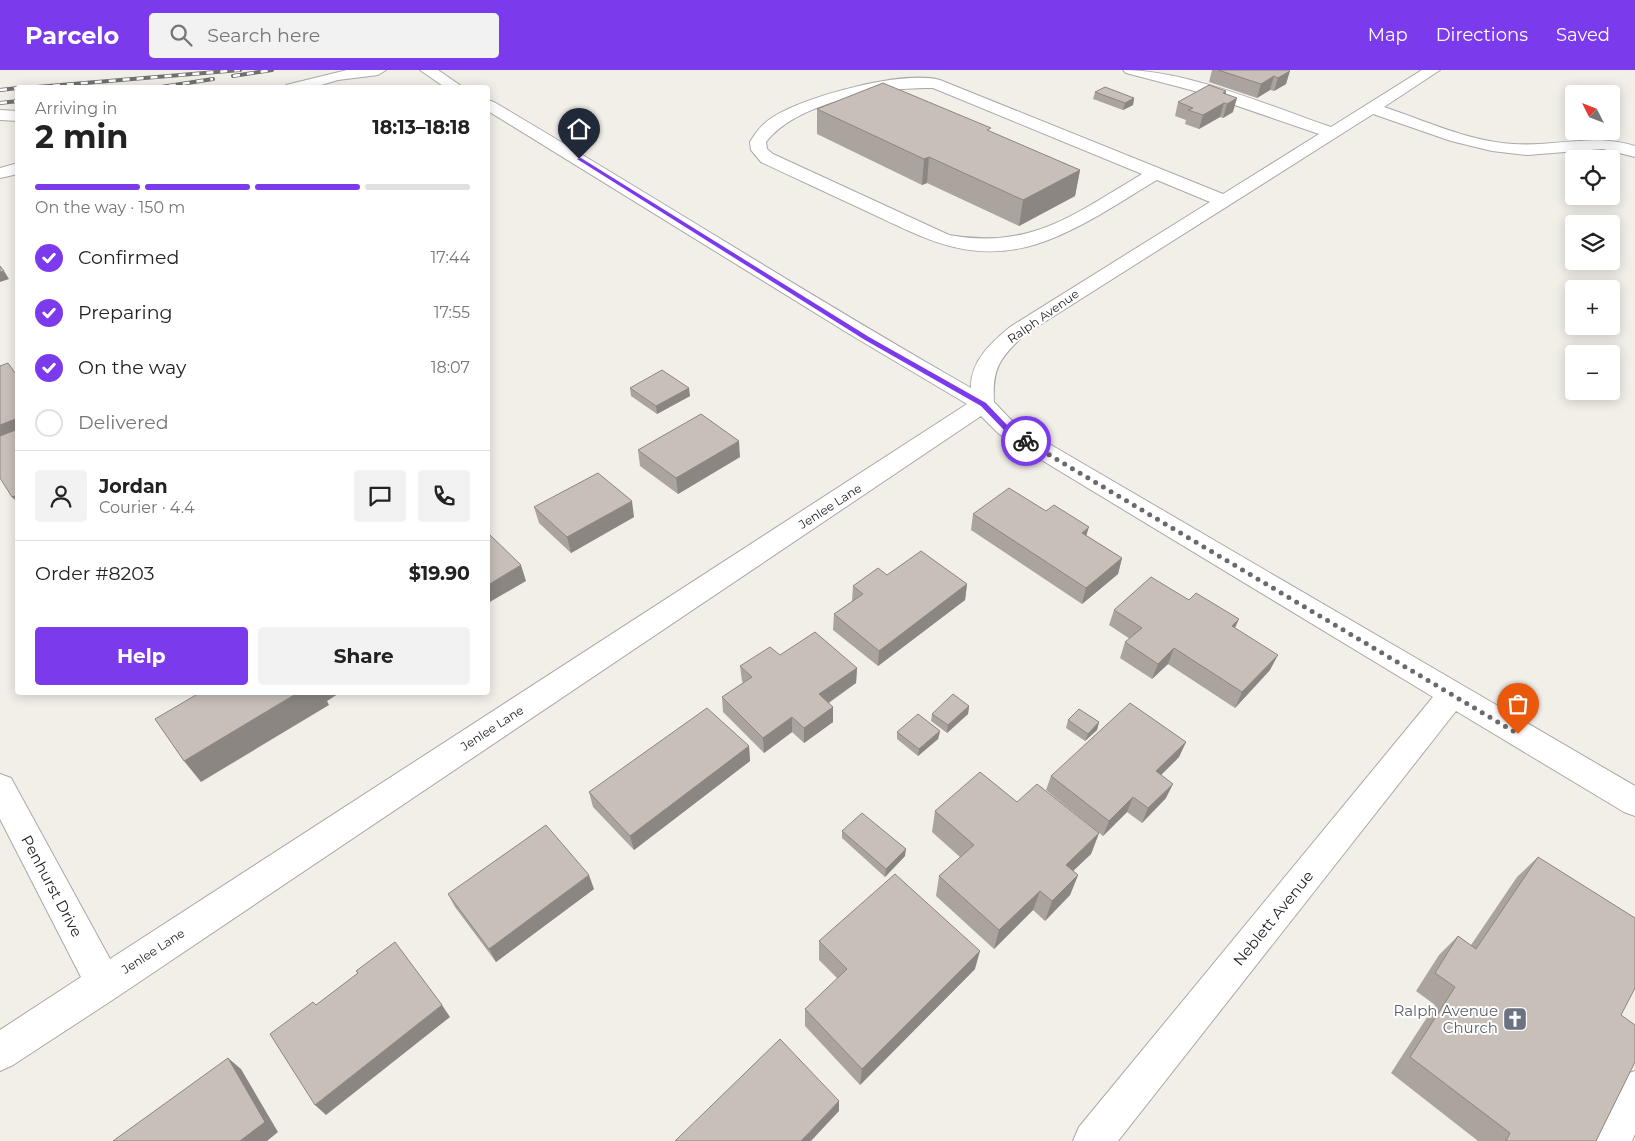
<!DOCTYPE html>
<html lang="en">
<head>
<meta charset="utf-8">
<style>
	:root { --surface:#fff; --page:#f2f2f2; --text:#222; --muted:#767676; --line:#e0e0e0; --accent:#7c3aed }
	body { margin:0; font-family:Montserrat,sans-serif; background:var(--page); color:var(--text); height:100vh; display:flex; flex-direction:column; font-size:19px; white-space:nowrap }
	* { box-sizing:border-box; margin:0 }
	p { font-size:16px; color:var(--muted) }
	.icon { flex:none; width:28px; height:28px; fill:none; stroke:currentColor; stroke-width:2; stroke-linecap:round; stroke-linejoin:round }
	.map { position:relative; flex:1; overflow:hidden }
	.sheet { position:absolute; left:15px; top:15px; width:475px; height:610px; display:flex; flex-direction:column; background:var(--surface); border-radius:5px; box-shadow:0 2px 12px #0003 }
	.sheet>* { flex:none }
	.needle { width:32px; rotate:312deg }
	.buttons { position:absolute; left:1565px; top:15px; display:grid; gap:10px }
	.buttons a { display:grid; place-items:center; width:55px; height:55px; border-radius:5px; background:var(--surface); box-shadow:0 2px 12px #0003; font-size:25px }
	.pin { position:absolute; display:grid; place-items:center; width:42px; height:42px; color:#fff; margin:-51px -21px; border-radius:50% 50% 50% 0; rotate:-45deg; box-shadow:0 0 5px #0007 }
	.pin .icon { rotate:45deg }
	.courier { position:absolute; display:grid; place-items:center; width:50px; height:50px; margin:-25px; border:4px solid #7c3aed; border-radius:50%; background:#fff; color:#222; box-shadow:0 1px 6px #0007 }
	.head em { font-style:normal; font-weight:700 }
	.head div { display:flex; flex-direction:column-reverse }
	.head { display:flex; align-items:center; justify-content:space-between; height:85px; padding:0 20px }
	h1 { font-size:32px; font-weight:700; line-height:38px }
	.bar { display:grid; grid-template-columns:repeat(4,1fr); gap:8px 5px; align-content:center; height:60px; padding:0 20px }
	.bar i { height:6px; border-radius:4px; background:var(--line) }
	.bar .selected { background:var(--accent) }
	.bar p { grid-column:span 4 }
	.line { display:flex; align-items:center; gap:12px; padding:0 20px; border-top:1px solid var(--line) }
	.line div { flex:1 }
	.round { display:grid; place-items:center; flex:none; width:52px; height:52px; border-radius:5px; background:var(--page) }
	ol { padding:0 20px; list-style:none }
	li { display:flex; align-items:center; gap:15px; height:55px }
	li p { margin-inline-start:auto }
	li .icon { padding:5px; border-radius:50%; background:var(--accent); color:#fff; stroke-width:4 }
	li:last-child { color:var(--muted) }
	li i { width:28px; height:28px; border:2px solid var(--line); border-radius:50% }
	.button { display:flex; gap:10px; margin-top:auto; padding:10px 20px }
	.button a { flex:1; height:58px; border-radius:5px; background:var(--accent); color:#fff; font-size:20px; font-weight:700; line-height:58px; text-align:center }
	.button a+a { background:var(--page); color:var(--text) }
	header { display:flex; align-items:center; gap:30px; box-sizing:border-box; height:70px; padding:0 25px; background:var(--accent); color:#fff }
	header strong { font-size:24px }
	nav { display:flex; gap:28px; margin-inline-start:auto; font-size:18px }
	.search { width:350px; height:45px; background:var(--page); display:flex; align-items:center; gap:12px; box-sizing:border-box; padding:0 18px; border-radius:5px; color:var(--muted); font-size:19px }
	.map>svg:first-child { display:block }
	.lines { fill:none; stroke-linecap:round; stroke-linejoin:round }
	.minor-casing { stroke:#a9a9a9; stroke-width:2 }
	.minor { fill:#fff; fill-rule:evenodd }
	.rail-casing { stroke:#707070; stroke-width:4 }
	.rail { stroke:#fff; stroke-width:2.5; stroke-dasharray:7; stroke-linecap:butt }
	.wall { fill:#aba49e }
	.shaded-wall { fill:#8b8681 }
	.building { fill:#c7bfb8; stroke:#8b8681 }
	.route { fill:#7c3aed }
	.done { stroke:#6b6a68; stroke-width:5; stroke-dasharray:0 9 }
	.labels { text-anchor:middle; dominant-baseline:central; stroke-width:4; stroke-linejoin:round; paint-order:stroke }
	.street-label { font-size:12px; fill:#222; stroke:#fff }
	.near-street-label { font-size:15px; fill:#222; stroke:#fff }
	.near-worship-label { font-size:15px; fill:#5b616d; stroke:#fff; text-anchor:end }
</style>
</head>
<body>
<header>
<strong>Parcelo</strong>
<div class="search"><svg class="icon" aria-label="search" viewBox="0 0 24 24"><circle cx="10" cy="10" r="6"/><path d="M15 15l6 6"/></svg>Search here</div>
<nav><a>Map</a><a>Directions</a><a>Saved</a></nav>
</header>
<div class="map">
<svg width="1635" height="1071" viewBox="0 0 1635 1071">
	<rect width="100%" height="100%" fill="#f2efe9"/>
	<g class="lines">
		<defs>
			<path id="minor" d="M347,0h39l-8,5 -40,5 -27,8h-27l2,-3z
				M420,0h18l26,18h-18z
				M1123,0c63,0 147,36 208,57l91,-57h18l-56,37c42,14 84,34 129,37 42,3 81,-11 122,2v11l-32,-8 -76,6 -35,-4 -41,-10 -78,-27 -349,221c-24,23 -32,33 -30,67l21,22 620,362v30l-11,-4 -168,-101 -338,430h-45l6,-14 354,-430 -408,-247 -26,-16 -18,-18 -864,581 -104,68 -13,6v-41l81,-53 -81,-158v-45l11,4 99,181 857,-555 -116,-69 -363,-224v-11l6,2c159,94 316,194 477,286 -1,-27 21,-46 39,-61l200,-125 -53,-22c-39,23 -77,50 -120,64 -68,21 -113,-6 -173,-34 -34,-16 -69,-32 -103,-48l-10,-12 -1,-8c6,-10 13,-19 23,-25 33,-21 130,-47 167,-37l283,114 96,-60 -128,-44 -65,-17zM933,18l209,86c-67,40 -111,76 -193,61l-176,-81 -6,-5 -1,-7c32,-41 118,-55 167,-54z
				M0,40l18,1v10l-18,-1z
				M18,93v11l-18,4v-10z
				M1635,1001v63l-3,7h-41l30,-65z"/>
		</defs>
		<use href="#minor" class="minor-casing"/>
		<use href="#minor" class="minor"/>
		<defs>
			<path id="rail" d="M233,6l39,-6
				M25,18l215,-18
				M155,18l58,-9
				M0,20l18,-2
				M0,33l18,-2"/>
		</defs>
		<use href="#rail" class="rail-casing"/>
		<use href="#rail" class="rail"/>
	</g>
	<path class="wall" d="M1212,0h76l-2,14 -12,7 -4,-1 -13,8 -48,-16z
		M1226,21v3l7,18 -10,6 -3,-1 -21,12 -14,-5 1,-4 -11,-4 3,-14z
		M1095,22l39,6 -1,7 -10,5 -30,-11z
		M817,39l174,23 89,38 -5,26 -56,30 -92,-43 -5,2 -105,-51z
		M630,318l60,8 -33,18 -26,-18z
		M638,380l102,7 -62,37 -38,-28z
		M534,437l100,10 -63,36 -32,-30z
		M973,444l113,21 36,23 -4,16 -36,30 -111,-74z
		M887,505l80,9 -2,16 -87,66 -45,-36 1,-16 18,-13 1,-15z
		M1114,540l121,18 35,42 -35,38 -67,-44 -16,15 -32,-21 5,-16 5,-3 -21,-14z
		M780,585l77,13 -1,15 -27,20 4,19 -29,21 -12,-11 -28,21 -41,-41 -1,-15 21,-14 -1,-2 -2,-15z
		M969,636l-1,8 -21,19 -16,-12 1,-7z
		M1068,650l31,2 -2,8 -12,11 -19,-13z
		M940,661l-2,8 -20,17 -21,-17v-7z
		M1186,672l-7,15 -18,18 5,23 -24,25 -15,-11 -24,24 -57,-46 5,-14z
		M749,676l1,15 -116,89 -41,-43 -4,-15z
		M1017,732l82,31 -8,21 -18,17 5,4 -8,20 -25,26 -12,-11 -39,39 -58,-53 3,-20 21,-19 -28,-25 3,-21z
		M842,761l63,25 -20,21 -43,-39z
		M1538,787l83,158 -25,126h-118l-87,-68 44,-68 -19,-14 23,-36 19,-19 13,9 46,-68z
		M594,819l-98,73 -41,-55 -7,-13z
		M819,871l156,28 -115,116 -55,-59v-17l33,-30 -19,-19z"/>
	<path class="shaded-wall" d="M1290,1l-4,13 -12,7 4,-13z
		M1274,6l-4,14 -13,8 4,-14z
		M1226,21l-3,13 1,-1 -4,14 -21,12 4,-14 20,-22z
		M1134,28l-1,7 -10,5 2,-7z
		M1237,28l-4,14 -10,6 4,-14z
		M929,87l-2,26 -5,2 2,-26z
		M1080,100l-5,26 -56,30 4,-26z
		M4,201l5,8 -9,3v-10z
		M689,318l1,8 -33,18 -1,-8z
		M18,348v20l-18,8v-21z
		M739,371l1,16 -62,37 -2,-16z
		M18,425v8l-6,-6z
		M632,431l2,16 -63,36 -4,-16z
		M1089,457l-5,16 -2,-10z
		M1122,488l-4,16 -36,30 4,-16z
		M521,495l5,16 -38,22v-18z
		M967,514l-2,16 -87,66 1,-15z
		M1239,549l-7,16v-9z
		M1174,578l-6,16 -16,15 6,-15z
		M1278,585l-8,15 -35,38 7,-16z
		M857,598l-1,15 -37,26v-15z
		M299,622h42l-14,9 2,4 -128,77 -17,-21z
		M969,636l-1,8 -21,19 1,-8z
		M833,637v15l-29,21v-15z
		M792,647v15l-28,21 -1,-15z
		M1099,652l-2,8 -12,11 3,-7z
		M940,661l-2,8 -20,17 1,-7z
		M1186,672l-7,15 -29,29 6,-15z
		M749,676l1,15 -116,89 -4,-14z
		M1173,714l-7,14 -24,25 6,-15z
		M1133,727l-6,15 -24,24 6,-15z
		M1099,763l-8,21 -33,31 8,-20z
		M906,779l-1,7 -20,21 1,-8z
		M589,805l5,14 -98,73 -7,-13z
		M1078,805l-8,20 -25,26 7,-20z
		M1040,821l-7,19 -39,39 5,-19z
		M980,881l-5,18 -115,116 2,-16z
		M442,935l8,12 -124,98 -11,-10z
		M228,988l13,11 37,63 -11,9h-27z
		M839,1031v10l-28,30h-10z"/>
	<path class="building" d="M1218,0h70l2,1 -12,7 -4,-2 -13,8z
		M883,13l108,45 -4,2 93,40 -57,30 -94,-43 -5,2 -107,-50z
		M1209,15l17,6 -3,2 14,5 -10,6 -3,-1 -21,12 -15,-5 5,-2 -15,-6z
		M1105,17l29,11 -9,5 -30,-11z
		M0,196l4,5 -4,1z
		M8,293l10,14v41l-18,7v-59z
		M662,300l27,18 -33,18 -26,-18z
		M701,344l38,27 -63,37 -38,-28z
		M18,359v66l-6,2 -12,-19v-42z
		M598,403l34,28 -65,36 -33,-30z
		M1009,418l37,23 8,-6 35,22 -7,6 40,25 -36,30 -113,-74z
		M488,463l33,32 -33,20z
		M921,481l46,33 -88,67 -45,-37 29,-20 -10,-8 25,-18 9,7z
		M1151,507l38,23 7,-7 43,26 -7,7 46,29 -36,37 -68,-44 -16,16 -33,-22 17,-14 -28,-18z
		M815,562l42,36 -38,26 14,13 -29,21 -12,-11 -29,21 -41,-41 30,-20 -12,-11 30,-19 10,8z
		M201,622h98l-115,69 -29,-42z
		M953,624l16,12 -21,19 -16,-11z
		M1130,633l56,39 -30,29 17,13 -25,24 -15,-11 -24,24 -58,-45z
		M707,638l42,38 -119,90 -41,-44z
		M1079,639l20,13 -11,12 -20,-14z
		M918,644l22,17 -21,18 -22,-17z
		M980,702l37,30 20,-18 62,49 -33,32 12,10 -26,26 -12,-10 -41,39 -60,-54 35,-31 -39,-34z
		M862,743l44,36 -20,20 -44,-38z
		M546,755l43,50 -100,74 -41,-55z
		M1538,787l97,61v70l-14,27 14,10v37l-39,79h-90l4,-8 -100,-76 45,-70 -20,-14 23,-37 18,13z
		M895,804l85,77 -118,118 -57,-60 42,-40 -28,-28z
		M395,872l47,63 -127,100 -45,-71 43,-32 3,3 42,-32 -2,-2z
		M780,969l59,62 -38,40h-126z
		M228,988l37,64 -25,19h-127z"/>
	<path class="route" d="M581,88l288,179 117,66 23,24 21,14 -6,2 -20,-13 -23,-24 -116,-66 -288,-181z"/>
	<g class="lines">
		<path class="done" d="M1026,371l492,293"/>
	</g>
	<defs>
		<symbol id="church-square" viewBox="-11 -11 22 22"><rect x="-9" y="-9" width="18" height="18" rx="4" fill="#6b7280" stroke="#fff"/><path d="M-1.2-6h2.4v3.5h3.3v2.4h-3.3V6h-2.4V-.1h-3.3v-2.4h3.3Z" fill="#fff"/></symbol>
	</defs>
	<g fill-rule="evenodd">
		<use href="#church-square" x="1501" y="935" width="28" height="28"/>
	</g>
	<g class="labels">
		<g class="street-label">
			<text transform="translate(1043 246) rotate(-35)">Ralph Avenue</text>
			<text transform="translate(830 436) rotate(-33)">Jenlee Lane</text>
			<text transform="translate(492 658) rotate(-33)">Jenlee Lane</text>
			<text transform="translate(153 881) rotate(-33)">Jenlee Lane</text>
		</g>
		<g class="near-street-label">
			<text transform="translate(52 816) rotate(62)">Penhurst Drive</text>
			<text transform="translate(1273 848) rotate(-51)">Neblett Avenue</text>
		</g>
		<g class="near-worship-label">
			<text x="1498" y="940">Ralph Avenue<tspan x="1498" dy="17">Church</tspan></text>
		</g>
	</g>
</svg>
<div class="buttons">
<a><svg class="needle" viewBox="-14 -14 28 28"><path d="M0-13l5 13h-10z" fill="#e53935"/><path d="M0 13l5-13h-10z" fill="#767676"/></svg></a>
<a><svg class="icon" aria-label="locate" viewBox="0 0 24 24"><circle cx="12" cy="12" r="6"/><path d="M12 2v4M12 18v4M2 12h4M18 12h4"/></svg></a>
<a><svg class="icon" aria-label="layers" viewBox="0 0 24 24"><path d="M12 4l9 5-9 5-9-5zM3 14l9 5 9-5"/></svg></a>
<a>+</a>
<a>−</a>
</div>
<div class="pin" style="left:1518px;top:664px;background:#ea580c"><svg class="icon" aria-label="bag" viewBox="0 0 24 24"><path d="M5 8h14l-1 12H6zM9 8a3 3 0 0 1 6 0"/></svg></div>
<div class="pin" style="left:579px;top:89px;background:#1f2937"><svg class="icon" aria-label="home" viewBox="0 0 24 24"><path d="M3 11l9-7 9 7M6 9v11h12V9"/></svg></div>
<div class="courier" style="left:1026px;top:371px"><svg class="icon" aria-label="bike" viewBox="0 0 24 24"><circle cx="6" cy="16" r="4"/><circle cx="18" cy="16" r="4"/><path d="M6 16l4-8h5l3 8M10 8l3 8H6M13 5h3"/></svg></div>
<section class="sheet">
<div class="head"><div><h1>2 min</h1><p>Arriving in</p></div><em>18:13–18:18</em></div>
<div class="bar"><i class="selected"></i><i class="selected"></i><i class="selected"></i><i></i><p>On the way · 150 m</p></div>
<ol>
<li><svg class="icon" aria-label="check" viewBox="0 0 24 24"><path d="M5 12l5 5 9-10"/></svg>Confirmed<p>17:44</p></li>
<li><svg class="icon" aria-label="check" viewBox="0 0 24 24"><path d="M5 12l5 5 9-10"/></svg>Preparing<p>17:55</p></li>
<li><svg class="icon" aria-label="check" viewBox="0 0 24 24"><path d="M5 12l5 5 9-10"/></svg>On the way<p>18:07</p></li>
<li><i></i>Delivered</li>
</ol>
<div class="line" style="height:90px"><a class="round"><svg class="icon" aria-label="person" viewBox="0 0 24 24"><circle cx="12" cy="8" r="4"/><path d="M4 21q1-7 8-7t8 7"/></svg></a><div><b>Jordan</b><p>Courier · 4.4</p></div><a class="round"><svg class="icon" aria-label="chat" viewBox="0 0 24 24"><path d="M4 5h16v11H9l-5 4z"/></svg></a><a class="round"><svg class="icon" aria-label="phone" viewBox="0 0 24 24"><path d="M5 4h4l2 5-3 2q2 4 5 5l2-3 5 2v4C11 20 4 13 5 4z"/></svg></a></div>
<div class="line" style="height:65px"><div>Order #8203</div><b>$19.90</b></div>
<div class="button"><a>Help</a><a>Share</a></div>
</section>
</div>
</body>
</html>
